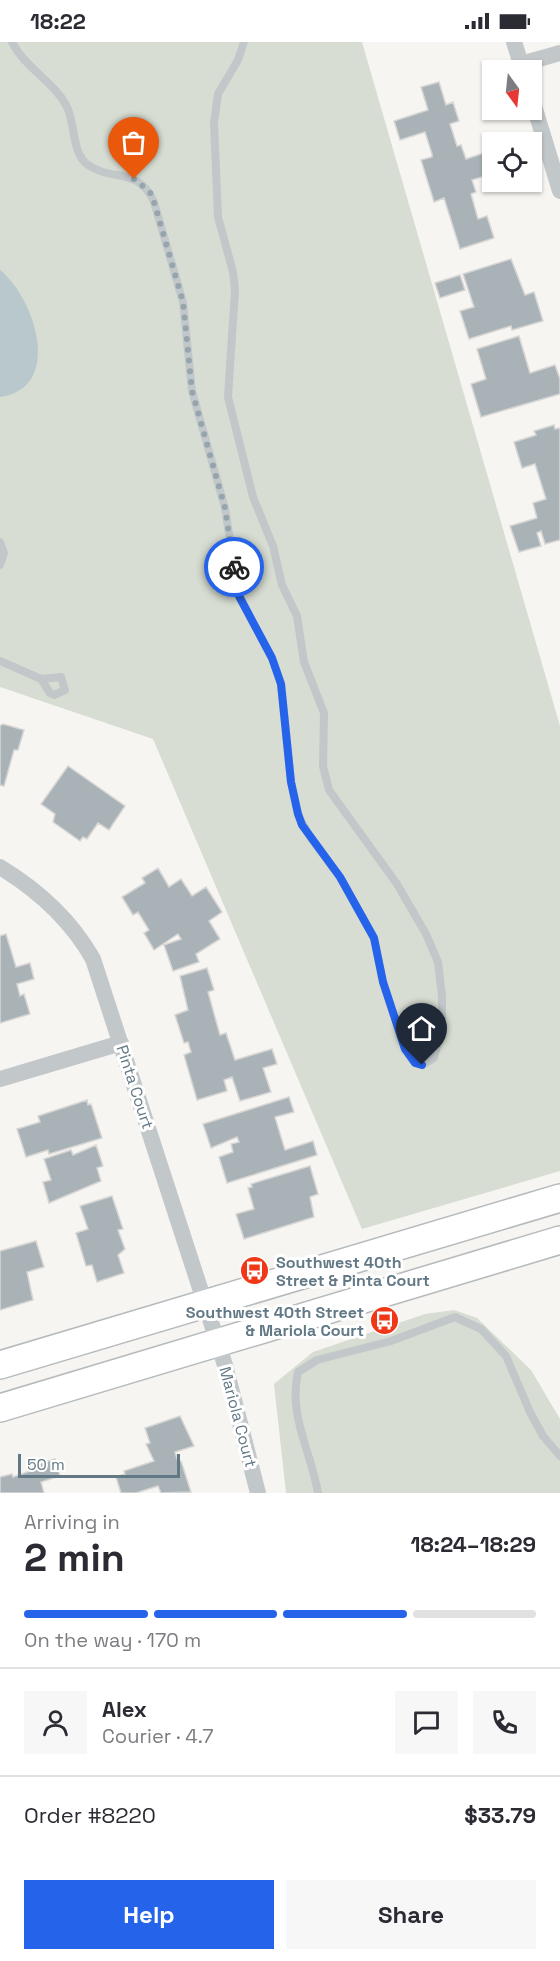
<!DOCTYPE html>
<html lang="en">
<head>
<meta charset="utf-8">
<style>
	:root { --surface:#fff; --page:#f7f7f7; --text:#2b2b33; --muted:#7c7c81; --line:#e1e1e2; --accent:#2563eb }
	body { margin:0; font-family:"Space Grotesk",sans-serif; background:var(--page); color:var(--text); height:100vh; display:flex; flex-direction:column; font-size:22px; white-space:nowrap }
	* { box-sizing:border-box; margin:0 }
	p { font-size:20px; color:var(--muted) }
	.icon { flex:none; width:33px; height:33px; fill:none; stroke:currentColor; stroke-width:2; stroke-linecap:round; stroke-linejoin:round }
	.map { position:relative; height:1451px; overflow:hidden }
	.sheet { display:flex; flex-direction:column; background:var(--surface); flex:1 }
	.sheet>* { flex:none }
	.needle { width:39px; rotate:165deg }
	.buttons { position:absolute; left:482px; top:18px; display:grid; gap:12px }
	.buttons a { display:grid; place-items:center; width:60px; height:60px; border-radius:0px; background:var(--surface); box-shadow:0 2px 4px #0004; font-size:30px }
	.scale { position:absolute; left:18px; bottom:15px; width:162px; box-sizing:border-box; padding-left:6px; border:3px solid #627885; border-top:0; font-size:16px; line-height:21px; white-space:nowrap; color:#627885; -webkit-text-stroke:4px #fff; paint-order:stroke }
	.pin { position:absolute; display:grid; place-items:center; width:51px; height:51px; color:#fff; margin:-62px -26px; border-radius:50% 50% 50% 0; rotate:-45deg; box-shadow:0 0 6px #0007 }
	.pin .icon { rotate:45deg }
	.courier { position:absolute; display:grid; place-items:center; width:60px; height:60px; margin:-30px; border:4px solid #2563eb; border-radius:50%; background:#fff; color:#222; box-shadow:0 2px 8px #0007 }
	.headline em { font-style:normal; font-weight:600 }
	.headline div { display:flex; flex-direction:column-reverse }
	.headline { display:flex; align-items:center; justify-content:space-between; height:102px; padding:0 24px }
	h1 { font-size:39px; font-weight:600; line-height:45px }
	.bar { display:grid; grid-template-columns:repeat(4,1fr); gap:9px 6px; align-content:center; height:72px; padding:0 24px }
	.bar i { height:8px; border-radius:4px; background:var(--line) }
	.bar .on { background:var(--accent) }
	.bar p { grid-column:span 4 }
	.line { display:flex; align-items:center; gap:15px; padding:0 24px; border-top:2px solid var(--line) }
	.line div { flex:1 }
	.round { display:grid; place-items:center; flex:none; width:63px; height:63px; border-radius:0px; background:var(--page) }
	.action { display:flex; gap:12px; margin-top:auto; padding:12px 24px }
	.action a { flex:1; height:69px; border-radius:0px; background:var(--accent); color:#fff; font-size:24px; font-weight:600; line-height:69px; text-align:center }
	.action a+a { background:var(--page); color:var(--text) }
	.status { display:flex; justify-content:space-between; align-items:center; height:42px; padding:0 30px; background:var(--surface); direction:ltr }
	.status svg { height:16px; fill:currentColor }
	.map>svg:first-child { display:block }
	.green { fill:#d7ddd2 }
	.water { fill:#b9c8cc }
	.building { fill:#a9b3b7; stroke:#d7d6d4; stroke-width:1.5 }
	.lines { fill:none; stroke-linecap:round; stroke-linejoin:round }
	.primary-casing { stroke:#b5babd; stroke-width:30 }
	.lane { stroke:#c2c7ca; stroke-width:8 }
	.street { stroke:#c2c7ca; stroke-width:16 }
	.primary { stroke:#fff; stroke-width:27 }
	.done { stroke:#96a4ab; stroke-width:6; stroke-dasharray:0 10.8 }
	.route { stroke:#2563eb; stroke-width:8 }
	.labels { text-anchor:middle; dominant-baseline:central; stroke-width:6; stroke-linejoin:round; paint-order:stroke }
	.street-label { font-size:16px; fill:#627885; stroke:#fff }
	.poi-label { font-size:16px; font-weight:bold; fill:#627885; stroke:#fff; text-anchor:start }
</style>
</head>
<body>
<div class="status"><b>18:22</b><svg viewBox="0 0 49 12"><path d="M0 12V9h3v3zM5 12V6h3v6zM10 12V3h3v9zM15 12V0h3v12zM26 1h20v11H26zM47 4h2v5h-2z"/></svg></div>
<div class="map">
<svg width="560" height="1451" viewBox="0 0 560 1451">
	<rect width="100%" height="100%" fill="#f6f5f1"/>
	<path class="green" d="M0,0h362l198,684v445l-198,58 -209,-490 -153,-52z
		M454,1268l23,8 54,52 29,49v74h-274l-12,-109 39,-32 112,-38z"/>
	<path class="water" d="M0,228c35,28 64,118 0,127z"/>
	<path class="building" d="M439,40l7,23 7,-3 6,19 -9,3 7,22 4,-1 5,14 21,-7 5,15v7l-20,6 4,12 -5,2 7,25 9,-3 7,22 -34,11 -16,-51 -10,4 -13,-42 11,-3v-3l-7,-22 -25,8 -6,-19 34,-11 -7,-23z
		M511,217l14,36 9,-3 9,29 -31,9 -1,-4 -42,13 -9,-28 14,-4 -11,-33z
		M460,233l5,15 -25,8 -5,-15z
		M519,294l11,37 25,-8 5,14v15l-79,23 -10,-33 15,-5 -9,-30z
		M554,383l1,4 5,-1v112l-15,4 -4,-13 -4,2 4,13 -22,6 -9,-26 27,-8 -4,-15 13,-4 -11,-35 -13,4 -8,-26 22,-7 -2,-4z
		M3,682l21,6 -6,20h-4l-10,36 -4,-1v-59z
		M68,724l57,40 -16,24 -11,-7 -11,16 -4,-2 -3,4 -27,-19 2,-8 -14,-10z
		M158,826l11,19 12,-8 11,17 14,-9 16,25 -13,9 11,18 -24,15 3,8 -26,9 -9,-26 17,-6 -3,-5 -24,16 -10,-17 5,-3 -11,-18 -5,3 -11,-18 23,-14 -3,-5z
		M6,892l10,33 14,-4 4,16 -17,5 3,12 4,-2 6,20 -30,9v-87z
		M207,926l7,22 -6,2 12,43 6,-2 9,27 37,-11 5,15 -14,4 8,24 -31,9 -8,-24 -8,3 3,11 -30,9 -13,-45 7,-3 -3,-10 -4,1 -9,-28 13,-5 -8,-34z
		M289,1055l5,15 -19,5 10,33 28,-9 4,14 -90,28 -8,-26 14,-5 -2,-8 8,-2 -2,-5 -26,11 -8,-24z
		M87,1058l1,5 3,-1 11,34 -53,16 -1,-4 -22,7 -9,-28 23,-7 -2,-6z
		M96,1103l7,21 -6,2 4,13 -52,22 -6,-21 8,-2 -7,-21 27,-9 2,5z
		M310,1124l8,28 -8,3 4,20 -70,22 -8,-25 18,-5 -6,-21 4,-1 -1,-3z
		M112,1154l11,33 -5,1 7,19 -7,6 6,18 -27,9 -5,-17 -6,1 -10,-33 12,-4 -8,-23z
		M36,1199l8,26 -17,5 6,28 -33,10v-59z
		M180,1374l14,30 -19,6 3,10 3,-1 10,31 -30,1 -3,-7 -22,7h-15l-5,-16 9,-3 -1,-3 30,-10 -8,-17 4,-1 -5,-15z
		M55,1417l5,17 -19,6 3,11h-44v-16l12,-3 1,3 20,-7 -1,-4z"/>
	<g class="lines">
		<defs>
			<path id="primary" d="M0,1323l560,-167
				M0,1366l560,-168"/>
		</defs>
		<use href="#primary" class="primary-casing"/>
		<path class="lane" d="M12,0c13,26 41,39 54,63 10,18 5,48 22,60 25,17 50,1 66,37l29,100 9,89 33,117 14,88 33,62 9,25 10,99 7,32 12,23 30,40 34,61 9,44 22,67 10,14 7,2 12,-7 8,-32v-30l-4,-34 -12,-28 -29,-50 -68,-94 -6,-24 1,-53 -20,-51 -7,-46 -15,-31 -9,-39 -20,-49 -25,-100 7,-107 -2,-18 -15,-55 -4,-94 4,-29 20,-34 6,-18
			M0,500l4,11 -4,12
			M0,619l41,18 20,-2 4,13 -11,5 -4,-2 -9,-14
			M318,1451c-7,-42 -30,-77 -20,-121l19,-12 74,-19 64,-24 26,12 25,27 24,56 13,24 17,20"/>
		<path class="street" d="M514,0l9,28
			M521,22l39,-11
			M531,54l29,95
			M0,825c38,23 71,53 93,92l132,406 33,128
			M0,1037l121,-36"/>
		<use href="#primary" class="primary"/>
	</g>
	<g class="lines">
		<path class="done" d="M134,137l16,13 4,10 29,100 9,89 33,117 9,59"/>
		<path class="route" d="M234,525l5,29 33,62 9,26 10,98 7,32 4,11 38,52 34,61 9,44 22,67 10,14 7,2"/>
	</g>
	<defs>
		<symbol id="bus-disc" viewBox="-11 -11 22 22"><circle r="9.5" fill="#f03717" stroke="#fff"/><path d="M-5-6H5V4H4V6H2V4H-2V6H-4V4H-5ZM-3.5-4V0h7V-4ZM-3.5 1.2v1.5H-2V1.2ZM2 1.2v1.5H3.5V1.2Z" fill="#fff"/></symbol>
	</defs>
	<g fill-rule="evenodd">
		<use href="#bus-disc" x="238" y="1212" width="33" height="33"/>
		<use href="#bus-disc" x="368" y="1262" width="33" height="33"/>
	</g>
	<g class="labels">
		<g class="street-label">
			<text transform="translate(135 1045) rotate(72)">Pinta Court</text>
			<text transform="translate(238 1375) rotate(75)">Mariola Court</text>
		</g>
		<g class="poi-label">
			<text x="276" y="1220">Southwest 40th<tspan x="276" dy="18">Street &amp; Pinta Court</tspan></text>
			<text x="364" y="1270" text-anchor="end">Southwest 40th Street<tspan x="364" dy="18">&amp; Mariola Court</tspan></text>
		</g>
	</g>
</svg>
<div class="buttons">
<a><svg class="needle" viewBox="-14 -14 28 28"><path d="M0-13l5 13h-10z" fill="#e53935"/><path d="M0 13l5-13h-10z" fill="#7c7c81"/></svg></a>
<a><svg class="icon" aria-label="locate" viewBox="0 0 24 24"><circle cx="12" cy="12" r="6"/><path d="M12 2v4M12 18v4M2 12h4M18 12h4"/></svg></a>
</div>
<div class="scale">50 m</div>
<div class="pin" style="left:134px;top:137px;background:#ea580c"><svg class="icon" aria-label="bag" viewBox="0 0 24 24"><path d="M5 8h14l-1 12H6zM9 8a3 3 0 0 1 6 0"/></svg></div>
<div class="pin" style="left:422px;top:1023px;background:#1f2937"><svg class="icon" aria-label="home" viewBox="0 0 24 24"><path d="M3 11l9-7 9 7M6 9v11h12V9"/></svg></div>
<div class="courier" style="left:234px;top:525px"><svg class="icon" aria-label="bike" viewBox="0 0 24 24"><circle cx="6" cy="16" r="4"/><circle cx="18" cy="16" r="4"/><path d="M6 16l4-8h5l3 8M10 8l3 8H6M13 5h3"/></svg></div>
</div>
<section class="sheet">
<div class="headline"><div><h1>2 min</h1><p>Arriving in</p></div><em>18:24–18:29</em></div>
<div class="bar"><i class="on"></i><i class="on"></i><i class="on"></i><i></i><p>On the way · 170 m</p></div>
<div class="line" style="height:108px"><a class="round"><svg class="icon" aria-label="person" viewBox="0 0 24 24"><circle cx="12" cy="8" r="4"/><path d="M4 21q1-7 8-7t8 7"/></svg></a><div><b>Alex</b><p>Courier · 4.7</p></div><a class="round"><svg class="icon" aria-label="chat" viewBox="0 0 24 24"><path d="M4 5h16v11H9l-5 4z"/></svg></a><a class="round"><svg class="icon" aria-label="phone" viewBox="0 0 24 24"><path d="M5 4h4l2 5-3 2q2 4 5 5l2-3 5 2v4C11 20 4 13 5 4z"/></svg></a></div>
<div class="line" style="height:78px"><div>Order #8220</div><b>$33.79</b></div>
<div class="action"><a>Help</a><a>Share</a></div>
</section>
</body>
</html>
